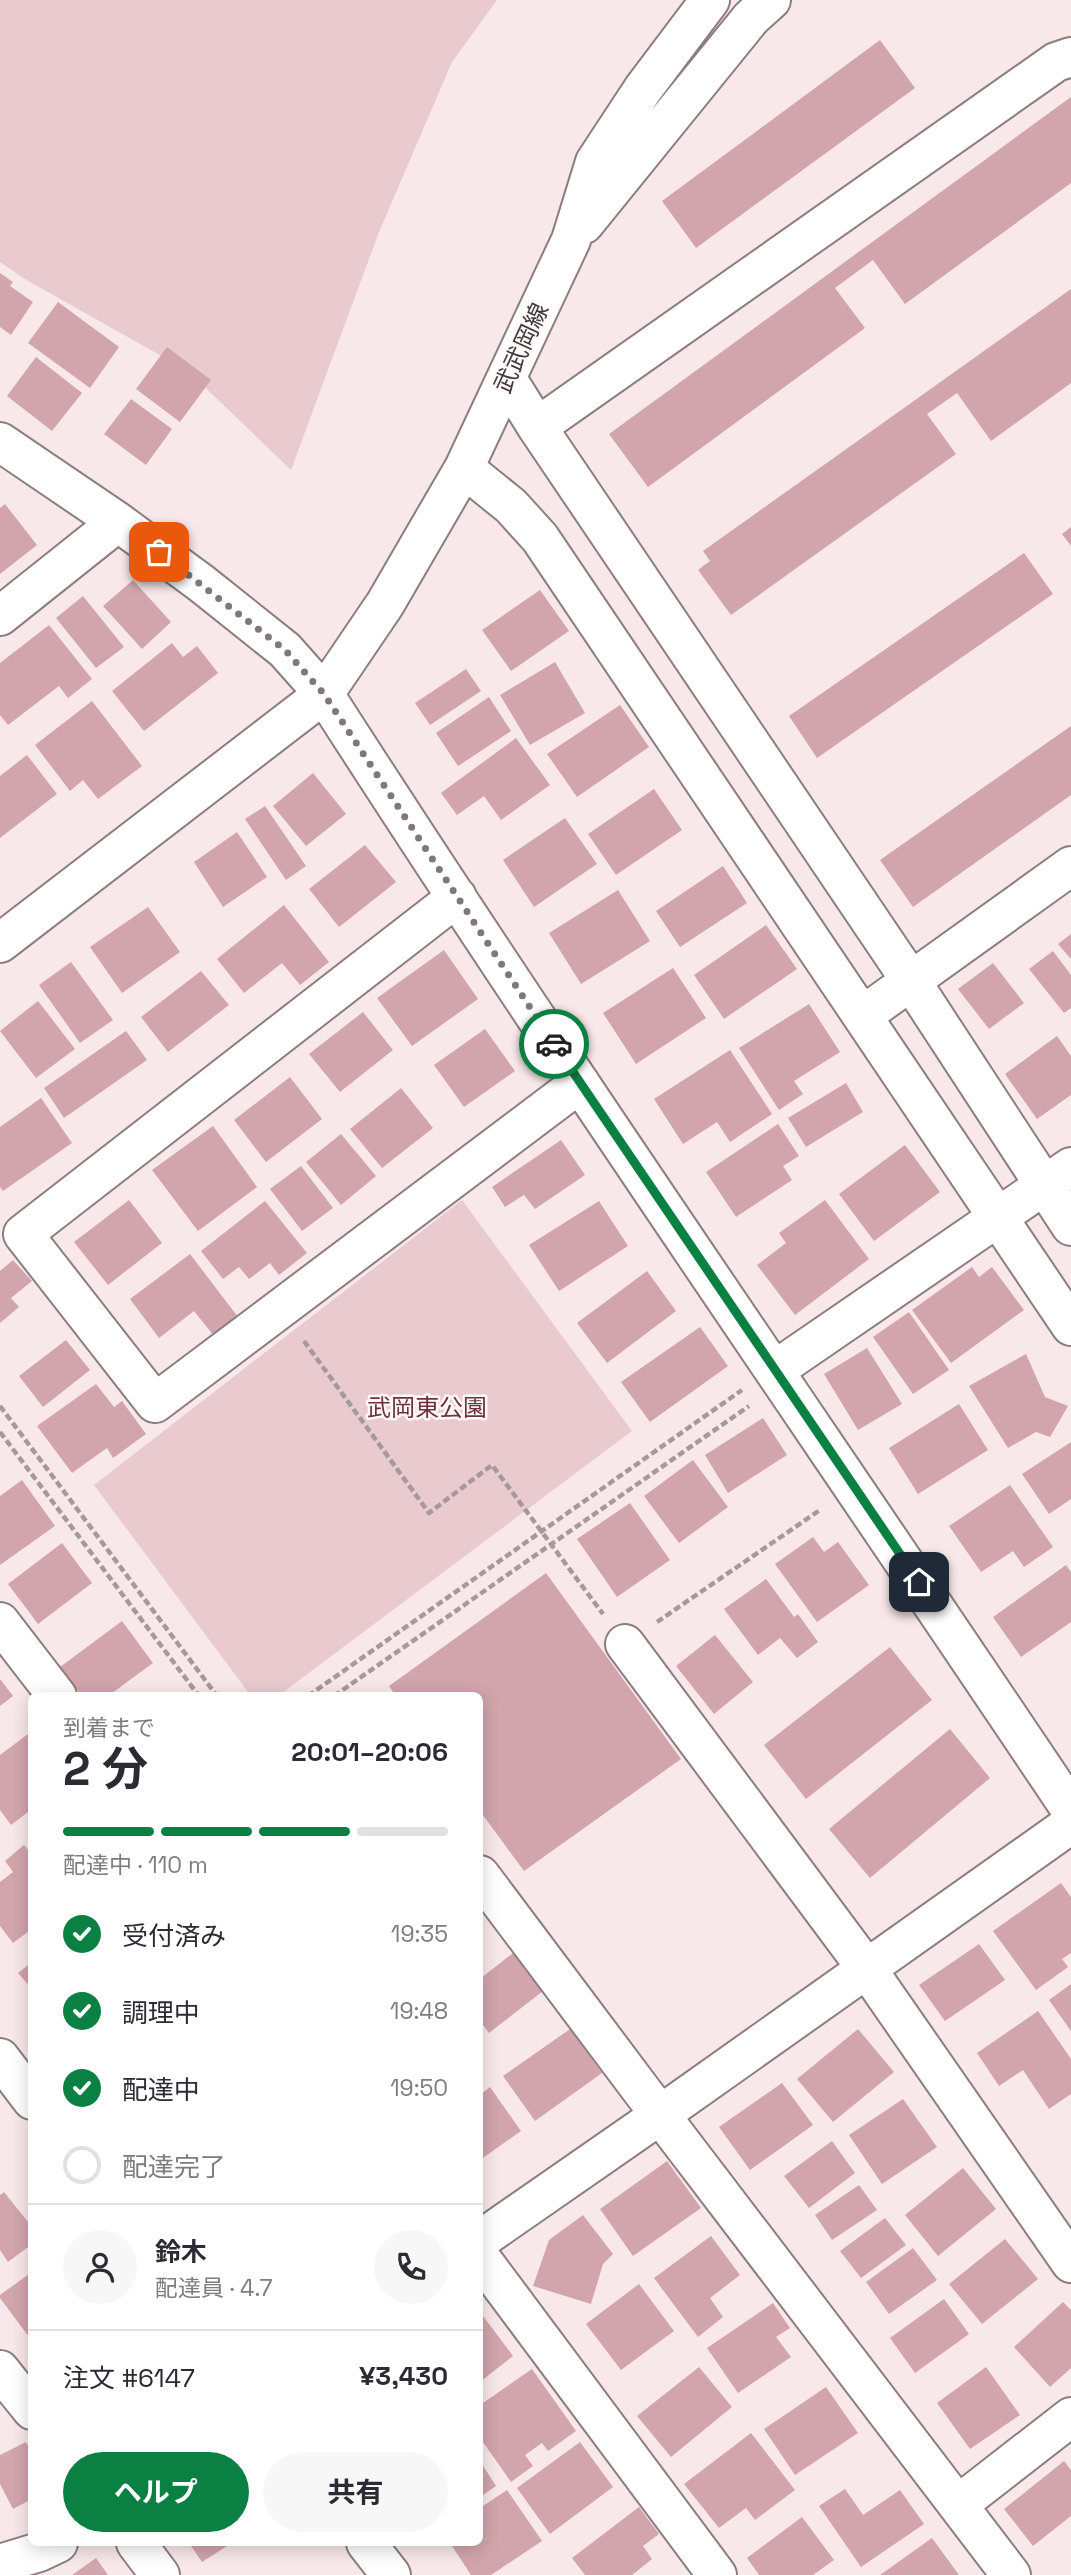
<!DOCTYPE html>
<html lang="ja">
<head>
<meta charset="utf-8">
<style>
	:root { --surface:#fff; --page:#f7f7f7; --text:#2b2b33; --muted:#7c7c81; --line:#e1e1e2; --accent:#0b8043 }
	body { margin:0; font-family:"Space Grotesk","Noto Sans JP",sans-serif; background:var(--page); color:var(--text); height:100vh; display:flex; flex-direction:column; font-size:26px; white-space:nowrap }
	* { box-sizing:border-box; margin:0 }
	p { font-size:23px; color:var(--muted) }
	.icon { flex:none; width:38px; height:38px; fill:none; stroke:currentColor; stroke-width:2; stroke-linecap:round; stroke-linejoin:round }
	.map { position:relative; flex:1; overflow:hidden }
	.panel { position:absolute; left:28px; top:1692px; width:455px; height:854px; display:flex; flex-direction:column; background:var(--surface); border-radius:10px; box-shadow:0 4px 18px #0003 }
	.panel>* { flex:none }
	.pin { position:absolute; display:grid; place-items:center; width:60px; height:60px; color:#fff; margin:-30px; border-radius:14px; box-shadow:0 4px 10px #0006 }
	.courier { position:absolute; display:grid; place-items:center; width:70px; height:70px; margin:-35px; border:5px solid #0b8043; border-radius:50%; background:#fff; color:#222; box-shadow:0 2px 9px #0007 }
	.head em { font-style:normal; font-weight:700 }
	.head div { display:flex; flex-direction:column-reverse }
	.head { display:flex; align-items:center; justify-content:space-between; height:119px; padding:0 35px }
	h1 { font-size:46px; font-weight:700; line-height:52px }
	.bar { display:grid; grid-template-columns:repeat(4,1fr); gap:10px 7px; align-content:center; height:84px; padding:0 35px }
	.bar i { height:9px; border-radius:5px; background:var(--line) }
	.bar .on { background:var(--accent) }
	.bar p { grid-column:span 4 }
	.line { display:flex; align-items:center; gap:18px; padding:0 35px; border-top:2px solid var(--line) }
	.line div { flex:1 }
	.round { display:grid; place-items:center; flex:none; width:74px; height:74px; border-radius:37px; background:var(--page) }
	ol { padding:0 35px; list-style:none }
	li { display:flex; align-items:center; gap:21px; height:77px }
	li p { margin-inline-start:auto }
	li .icon { padding:7px; border-radius:50%; background:var(--accent); color:#fff; stroke-width:4 }
	li:last-child { color:var(--muted) }
	li i { width:38px; height:38px; border:4px solid var(--line); border-radius:50% }
	.cta { display:flex; gap:14px; margin-top:auto; padding:14px 35px }
	.cta a { flex:1; height:80px; border-radius:42px; background:var(--accent); color:#fff; font-size:28px; font-weight:700; line-height:80px; text-align:center }
	.cta a+a { background:var(--page); color:var(--text) }
	.map>svg:first-child { display:block }
	.green { fill:#e9cbcf }
	.building { fill:#d1a5ab }
	.lines { fill:none; stroke-linecap:round; stroke-linejoin:round }
	.minor-casing { stroke:#8c7d7f; stroke-width:42 }
	.path { stroke:#a5999a; stroke-width:4.5; stroke-dasharray:7 3.5; stroke-linecap:butt }
	.minor { stroke:#fff; stroke-width:38 }
	.done { stroke:#817678; stroke-width:7; stroke-dasharray:0 12.6 }
	.route { stroke:#0b8043; stroke-width:9 }
	.labels { text-anchor:middle; dominant-baseline:central; stroke-width:5; stroke-linejoin:round; paint-order:stroke }
	.street-label { font-size:24px; fill:#40393a; stroke:#fff8f9 }
	.park-label { font-size:24px; fill:#6c333e; stroke:#fff8f9 }
</style>
</head>
<body>
<div class="map">
<svg width="1071" height="2575" viewBox="0 0 1071 2575">
	<rect width="100%" height="100%" fill="#f9e8ea"/>
	<path class="green" d="M0,0h497l-45,62 -73,170 -88,238 -103,-99 -165,-93 -23,-16z
		M462,1200l170,231 -354,265h-27l-157,-211z"/>
	<path class="building" d="M880,40l35,48 -219,160 -34,-47z
		M1071,97v86l-166,121 -32,-44 -38,28 30,40 -217,159 -39,-53z
		M0,273l13,9 -3,4 23,16 -22,33 -11,-8z
		M1071,289v94l-80,58 -34,-48 -30,21 29,40 -225,161 -33,-45 12,-9 -7,-10z
		M58,302l61,45 -29,41 -62,-45z
		M167,347l44,33 -31,42 -44,-33z
		M36,357l46,36 -30,38 -45,-35z
		M131,399l41,30 -26,36 -42,-31z
		M5,504l32,41 -37,29v-66z
		M1071,527v19l-9,-12z
		M1024,553l29,41 -236,164 -28,-42z
		M133,580l38,42 -29,27 -39,-43z
		M540,590l29,41 -58,40 -29,-41z
		M83,596l41,51 -28,21 -40,-50z
		M49,625l43,54 -24,19 -9,-12 -51,39 -8,-10v-52z
		M172,643l11,14 14,-11 21,27 -74,58 -32,-40z
		M555,662l30,51 -55,32 -30,-50z
		M466,669l15,22 -51,34 -15,-22z
		M489,697l22,34 -53,35 -22,-33z
		M92,701l50,65 -44,33 -15,-19 -13,11 -35,-46z
		M620,705l29,42 -72,50 -30,-43z
		M1071,726v69l-158,112 -33,-47z
		M516,738l34,47 -49,35 -17,-24 -27,19 -16,-22z
		M27,755l30,39 -57,44v-62z
		M313,773l33,41 -40,32 -33,-40z
		M654,789l28,41 -66,45 -28,-41z
		M265,806l41,60 -20,14 -41,-61z
		M565,818l32,46 -63,43 -31,-47z
		M237,832l30,45 -44,30 -29,-45z
		M365,845l31,37 -57,45 -30,-38z
		M723,866l24,37 -67,44 -24,-36z
		M618,890l32,51 -69,43 -32,-51z
		M284,905l45,57 -29,23 -18,-22 -38,30 -27,-34z
		M148,907l32,45 -58,41 -32,-46z
		M766,925l31,44 -73,50 -30,-44z
		M1071,934v25l-13,-15z
		M444,950l34,49 -66,47 -35,-48z
		M1053,951l18,24v33l-7,5 -35,-44z
		M71,962l42,58 -33,23 -41,-58z
		M993,963l31,40 -35,26 -31,-40z
		M673,968l33,50 -70,46 -33,-51z
		M201,971l28,34 -61,47 -27,-35z
		M38,1001l37,48 -39,29 -36,-47z
		M809,1004l31,48 -46,29 9,13 -24,16 -40,-62z
		M363,1012l30,38 -53,42 -31,-38z
		M485,1029l30,42 -51,36 -30,-42z
		M126,1031l21,29 -83,58 -20,-30z
		M1057,1036l14,20v39l-34,24 -32,-45z
		M730,1050l42,64 -42,28 -13,-20 -34,22 -29,-45z
		M290,1077l32,42 -56,43 -32,-42z
		M846,1083l17,29 -57,35 -18,-29z
		M401,1088l32,40 -51,40 -32,-39z
		M41,1098l31,45 -69,48 -3,-4v-60z
		M778,1124l21,32 -16,10 9,14 -56,37 -30,-45z
		M213,1126l44,61 -59,44 -46,-61z
		M341,1134l35,42 -35,29 -35,-43z
		M561,1140l24,35 -50,34 -11,-14 -19,12 -13,-20z
		M905,1145l35,47 -66,49 -35,-47z
		M301,1166l32,42 -31,23 -32,-42z
		M129,1200l33,43 -54,42 -34,-43z
		M825,1200l44,59 -74,56 -38,-50 29,-22 -7,-10z
		M265,1201l42,52 -28,22 -9,-12 -21,16 -10,-12 -16,12 -22,-28z
		M599,1201l29,45 -69,45 -30,-46z
		M190,1254l48,63 -24,19 -20,-25 -35,27 -29,-39z
		M13,1260l19,21 -21,17 8,9 -19,16v-52z
		M972,1267l7,10 13,-10 32,43 -73,53 -39,-53z
		M647,1271l29,40 -69,52 -30,-40z
		M909,1312l40,58 -36,24 -40,-57z
		M700,1327l28,39 -78,56 -29,-40z
		M66,1340l24,30 -47,37 -24,-31z
		M867,1348l35,56 -44,26 -34,-56z
		M1026,1354l19,43 23,9 -18,31 -14,-5 -28,16 -39,-62z
		M96,1384l18,23 8,-6 24,33 -33,24 -6,-10 -35,25 -35,-47z
		M959,1404l29,46 -70,44 -29,-46z
		M763,1418l24,37 -59,38 -23,-38z
		M1071,1442v57l-22,15 -27,-40z
		M693,1460l35,47 -49,36 -35,-47z
		M22,1480l33,46 -55,39v-69z
		M1010,1485l43,62 -29,20 -11,-16 -32,21 -32,-46z
		M630,1503l40,57 -53,37 -40,-58z
		M813,1537l11,15 14,-10 31,43 -52,37 -42,-58z
		M62,1543l30,40 -54,41 -30,-40z
		M1066,1565l5,7v50l-50,35 -28,-40z
		M546,1573l135,186 -157,112 -44,-60v-115h-84l-7,-10z
		M766,1579l28,38 4,-3 20,28 -21,16 -17,-20 -22,17 -34,-46z
		M122,1621l31,42 -45,33h-26l-22,-29z
		M715,1635l38,47 -39,32 -38,-48z
		M890,1647l42,53 -126,99 -42,-54z
		M0,1679l13,17 -13,10z
		M950,1729l40,49 -120,100 -41,-49z
		M32,1731v78l-21,16 -11,-15v-55z
		M24,1845l8,10v74l-19,14 -13,-17v-44l13,-10 -8,-11z
		M1061,1883l10,14v56l-9,6 6,8 -32,23 -43,-59z
		M979,1944l26,36 -60,41 -26,-36z
		M513,1953l30,38 -54,42 -9,-12v-42z
		M32,1962v27l-14,-16z
		M1071,1984v47l-22,-31z
		M1038,2011l33,48v35l-22,15 -26,-39 -24,16 -22,-33z
		M570,2029l32,44 -67,48 -32,-45z
		M858,2029l36,43 -61,50 -36,-43z
		M782,2083l31,42 -63,45 -31,-43z
		M490,2087l31,44 -41,29v-65z
		M903,2099l34,48 -55,37 -33,-49z
		M832,2141l23,32 -46,35 -25,-32z
		M667,2161l34,47 -68,48 -33,-47z
		M963,2168l33,41 -58,47 -33,-41z
		M859,2185l18,25 -45,30 -17,-25z
		M4,2192l28,35v17l-24,18 -8,-12v-55z
		M583,2215l30,39 -10,10 -12,40 -58,-18 16,-46z
		M885,2218l21,27 -45,33 -21,-27z
		M711,2236l29,39 -30,23 13,19 -25,20 -44,-59z
		M1005,2239l33,40 -56,45 -33,-40z
		M913,2248l24,32 -48,34 -23,-32z
		M32,2272v69l-32,-43v-3z
		M639,2284l35,47 -53,39 -35,-46z
		M944,2299l25,35 -54,39 -25,-35z
		M1063,2302l8,8v58l-21,19 -36,-40z
		M773,2303l17,25 -14,9 15,20 -53,36 -31,-45z
		M480,2312l33,44 -33,26z
		M699,2367l33,40 -61,50 -34,-41z
		M986,2367l34,48 -50,34 -33,-46z
		M532,2369l44,62 -28,20 -6,-8 -17,12 8,11 -22,16 -31,-44v-33z
		M826,2387l32,46 -63,42 -31,-46z
		M751,2433l44,57 -40,30 -9,-12 -27,20 -35,-44z
		M26,2442l6,11v46l-19,10 -13,-25v-29z
		M580,2442l33,45 -63,47 -33,-46z
		M480,2461l16,25 -16,11z
		M1064,2461l7,9v46l-38,30 -29,-37z
		M845,2489l18,26 37,-25 24,34 -63,43 -42,-61z
		M507,2490l35,51 -51,34h-20l-21,-32h30v-35z
		M639,2507l20,27 -16,12 9,13 -20,16h-47l-13,-17z
		M802,2517l32,43 -21,15h-54l-12,-17z
		M932,2538l27,37h-79z
		M189,2543h43l-30,19z
		M96,2558l12,17h-36z"/>
	<g class="lines">
		<defs>
			<path id="minor" d="M584,224l167,-206 20,-18
				M507,379l30,48 374,554 160,245
				M537,427l519,-365 15,-5
				M0,442l118,80 83,61 84,67 39,44c242,377 498,744 747,1116
				M464,468l47,38 29,32 531,788
				M0,616l118,-94
				M457,897l-434,337 132,169 425,-320
				M0,943l324,-249 61,-90 79,-136 107,-228 24,-78 48,-73 67,-89
				M862,1016l209,-150
				M775,1370l296,-203
				M0,1622l57,74
				M625,1644l242,325 204,294
				M480,1875l162,216 369,484
				M0,2058l32,42
				M480,2240l180,-125 411,-291
				M480,2257l237,318
				M0,2370l32,40
				M959,2504l112,-87
				M136,2543l24,32
				M366,2543l25,32
				M0,2564l39,-12 19,-9"/>
		</defs>
		<use href="#minor" class="minor-casing"/>
		<path class="path" d="M304,1341l125,172 63,-48 111,149
			M0,1406l217,290
			M0,1432l199,264
			M657,1622l163,-112
			M308,1696l434,-306
			M334,1696l415,-290"/>
		<use href="#minor" class="minor"/>
	</g>
	<g class="lines">
		<path class="done" d="M159,552l126,98 39,44 230,350"/>
		<path class="route" d="M554,1044l365,538"/>
	</g>
	<g class="labels">
		<g class="street-label">
			<text transform="translate(521 348) rotate(-65)">武武岡線</text>
		</g>
		<g class="park-label">
			<text x="427" y="1407">武岡東公園</text>
		</g>
	</g>
</svg>
<div class="pin" style="left:159px;top:552px;background:#ea580c"><svg class="icon" aria-label="bag" viewBox="0 0 24 24"><path d="M5 8h14l-1 12H6zM9 8a3 3 0 0 1 6 0"/></svg></div>
<div class="pin" style="left:919px;top:1582px;background:#1f2937"><svg class="icon" aria-label="home" viewBox="0 0 24 24"><path d="M3 11l9-7 9 7M6 9v11h12V9"/></svg></div>
<div class="courier" style="left:554px;top:1044px"><svg class="icon" aria-label="car" viewBox="0 0 24 24"><path d="M5 17H2v-5l4-1 3-4h7l3 4 3 1v5h-3M9 17h6M6 11h13"/><circle cx="7" cy="17" r="2"/><circle cx="17" cy="17" r="2"/></svg></div>
<section class="panel">
<div class="head"><div><h1>2 分</h1><p>到着まで</p></div><em>20:01–20:06</em></div>
<div class="bar"><i class="on"></i><i class="on"></i><i class="on"></i><i></i><p>配達中 · 110 m</p></div>
<ol>
<li><svg class="icon" aria-label="check" viewBox="0 0 24 24"><path d="M5 12l5 5 9-10"/></svg>受付済み<p>19:35</p></li>
<li><svg class="icon" aria-label="check" viewBox="0 0 24 24"><path d="M5 12l5 5 9-10"/></svg>調理中<p>19:48</p></li>
<li><svg class="icon" aria-label="check" viewBox="0 0 24 24"><path d="M5 12l5 5 9-10"/></svg>配達中<p>19:50</p></li>
<li><i></i>配達完了</li>
</ol>
<div class="line" style="height:126px"><a class="round"><svg class="icon" aria-label="person" viewBox="0 0 24 24"><circle cx="12" cy="8" r="4"/><path d="M4 21q1-7 8-7t8 7"/></svg></a><div><b>鈴木</b><p>配達員 · 4.7</p></div><a class="round"><svg class="icon" aria-label="phone" viewBox="0 0 24 24"><path d="M5 4h4l2 5-3 2q2 4 5 5l2-3 5 2v4C11 20 4 13 5 4z"/></svg></a></div>
<div class="line" style="height:91px"><div>注文 #6147</div><b>¥3,430</b></div>
<div class="cta"><a>ヘルプ</a><a>共有</a></div>
</section>
</div>
</body>
</html>
